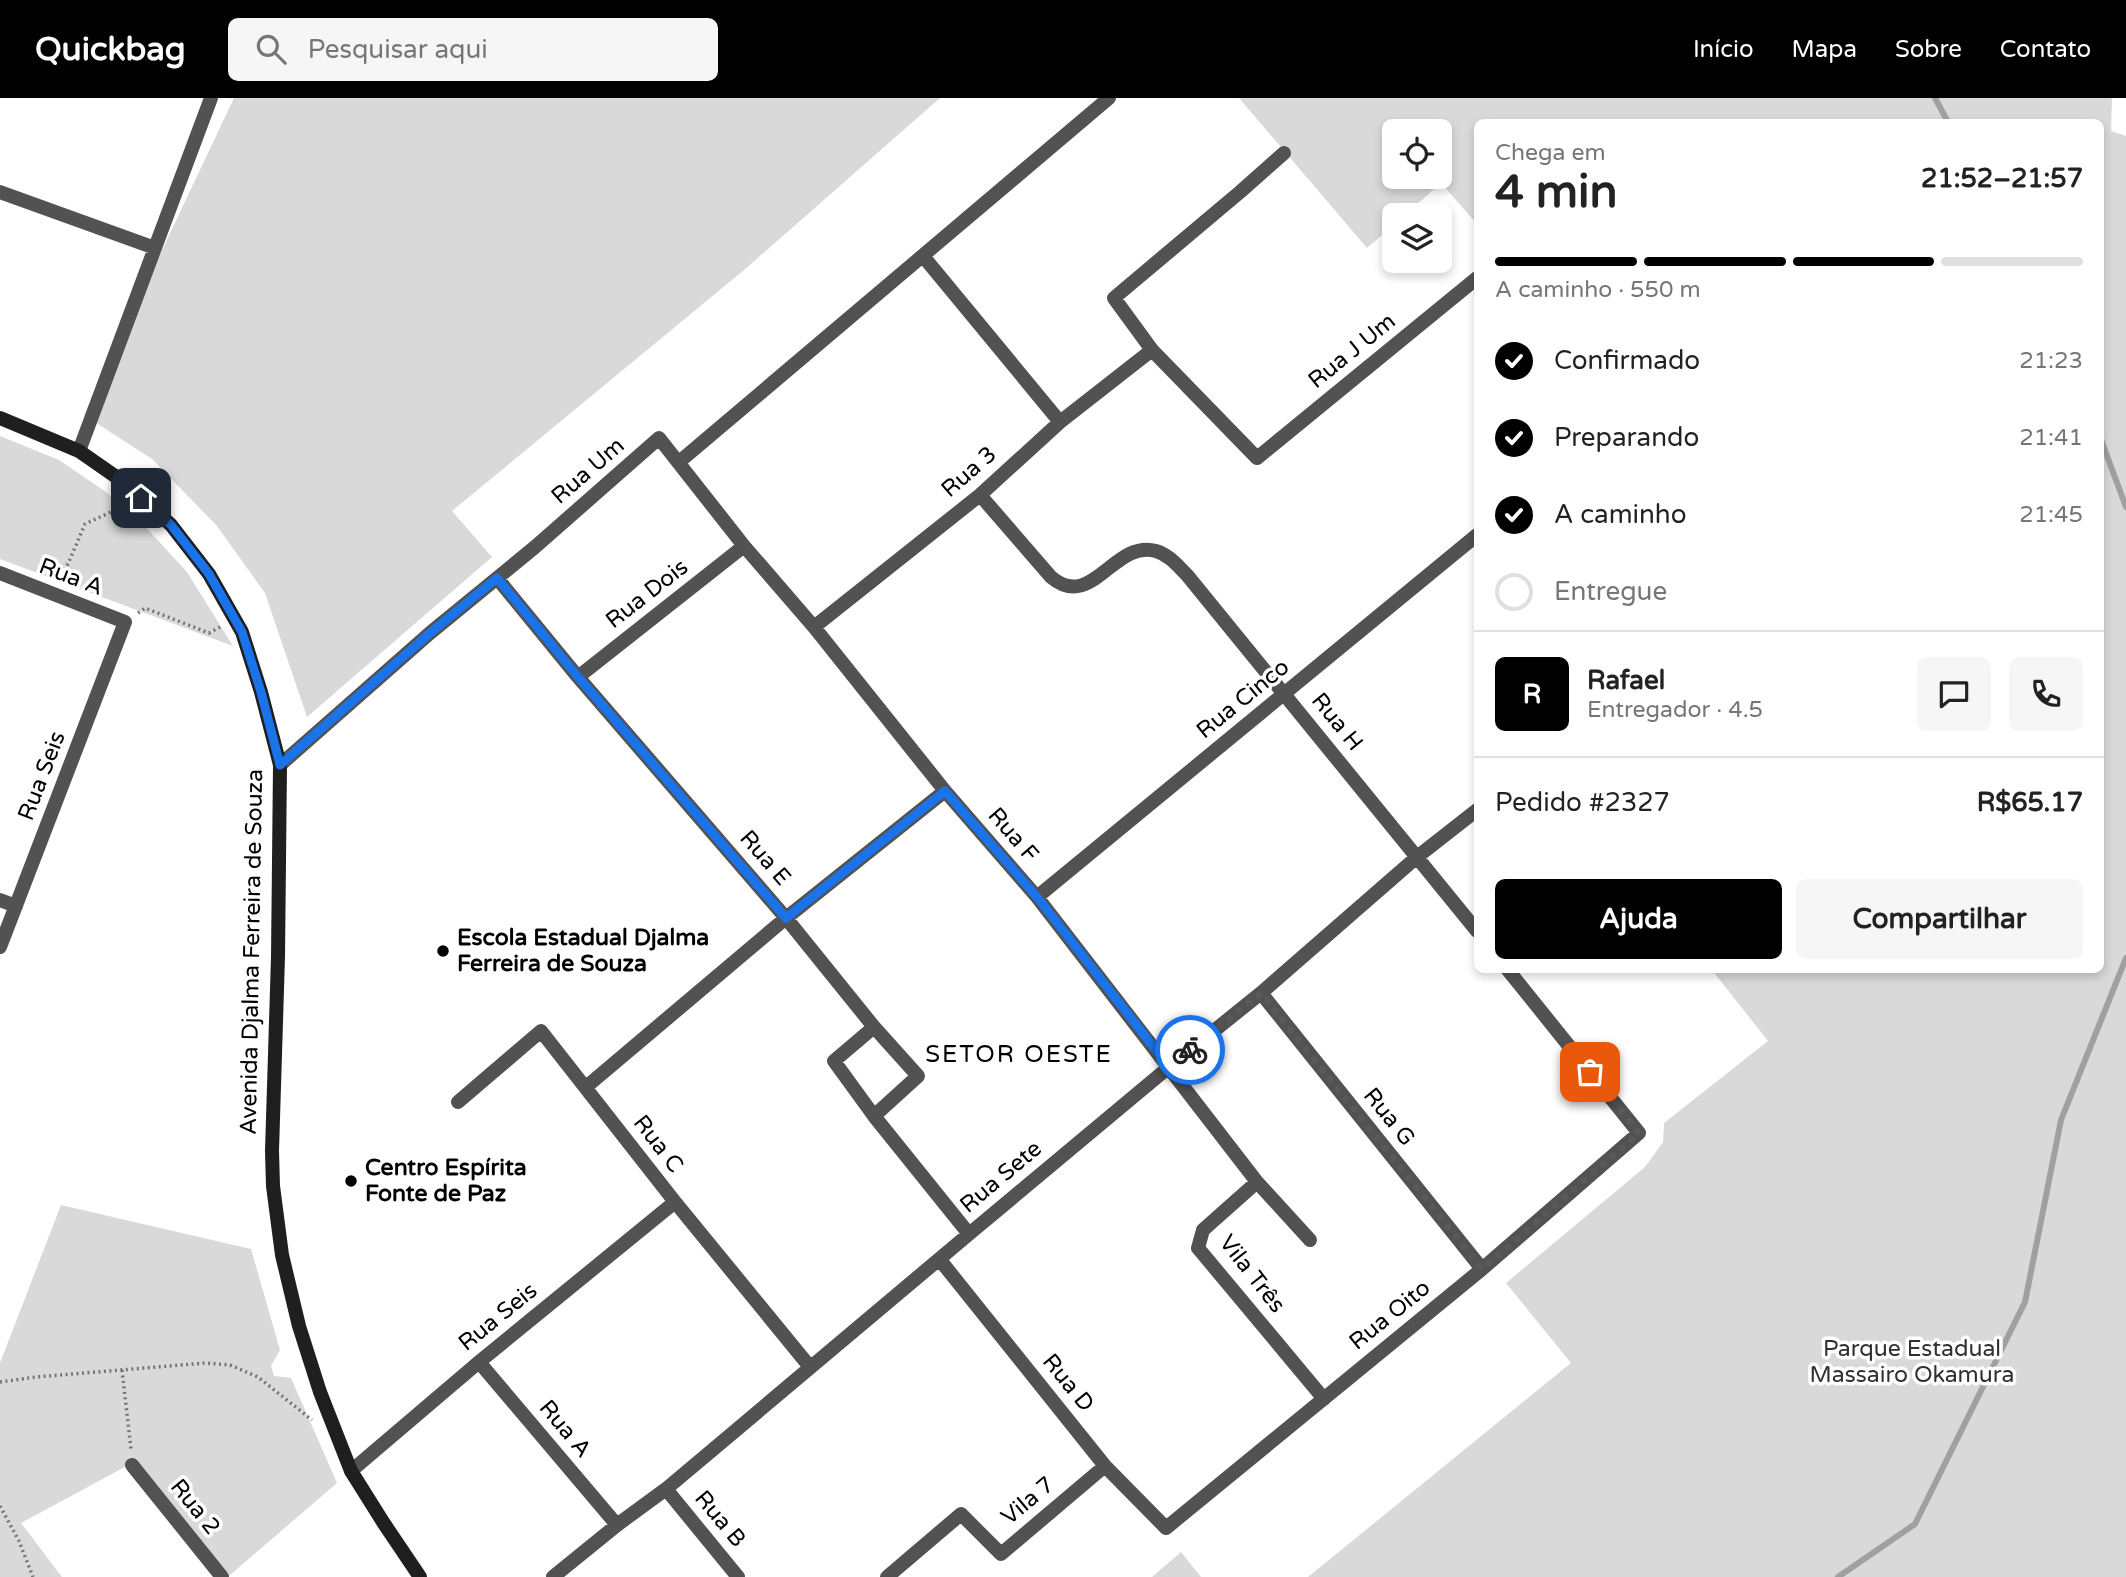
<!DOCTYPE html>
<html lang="pt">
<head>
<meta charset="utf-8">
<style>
	:root { --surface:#fff; --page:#f6f6f6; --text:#222; --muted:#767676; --line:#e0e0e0; --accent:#000 }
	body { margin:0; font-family:"Varela Round",sans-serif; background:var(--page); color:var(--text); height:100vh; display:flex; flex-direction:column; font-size:26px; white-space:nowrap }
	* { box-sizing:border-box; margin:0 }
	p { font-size:23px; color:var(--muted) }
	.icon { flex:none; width:38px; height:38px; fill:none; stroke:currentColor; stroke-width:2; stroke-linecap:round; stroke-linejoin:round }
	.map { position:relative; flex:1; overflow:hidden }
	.side { position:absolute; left:1474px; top:21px; width:630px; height:854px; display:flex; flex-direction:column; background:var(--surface); border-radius:10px; box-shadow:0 4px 10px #0003 }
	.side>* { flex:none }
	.tools { position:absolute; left:1382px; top:21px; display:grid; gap:14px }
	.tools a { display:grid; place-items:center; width:70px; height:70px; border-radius:10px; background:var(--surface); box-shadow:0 4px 10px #0003; font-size:35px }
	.pin { position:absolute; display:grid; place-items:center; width:60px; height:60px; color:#fff; margin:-30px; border-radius:14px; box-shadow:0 4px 10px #0006 }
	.courier { position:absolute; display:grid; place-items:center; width:70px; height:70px; margin:-35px; border:5px solid #1a73e8; border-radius:50%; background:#fff; color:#222; box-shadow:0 2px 9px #0007 }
	.overview em { font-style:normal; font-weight:800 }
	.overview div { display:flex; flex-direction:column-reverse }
	.overview { display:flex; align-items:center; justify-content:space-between; height:119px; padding:0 21px }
	h1 { font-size:46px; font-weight:800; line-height:52px }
	.bar { display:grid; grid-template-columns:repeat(4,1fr); gap:10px 7px; align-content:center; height:84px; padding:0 21px }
	.bar i { height:9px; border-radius:5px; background:var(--line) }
	.bar .selected { background:var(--accent) }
	.bar p { grid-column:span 4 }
	.line { display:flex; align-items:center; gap:18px; padding:0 21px; border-top:2px solid var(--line) }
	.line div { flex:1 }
	.round { display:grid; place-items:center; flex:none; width:74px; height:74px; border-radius:10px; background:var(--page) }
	ol { padding:0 21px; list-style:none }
	li { display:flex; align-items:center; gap:21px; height:77px }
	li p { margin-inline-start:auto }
	li .icon { padding:7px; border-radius:50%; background:var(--accent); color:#fff; stroke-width:4 }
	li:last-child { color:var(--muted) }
	li i { width:38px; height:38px; border:4px solid var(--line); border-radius:50% }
	.action { display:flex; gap:14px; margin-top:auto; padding:14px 21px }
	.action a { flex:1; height:80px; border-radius:10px; background:var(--accent); color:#fff; font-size:28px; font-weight:800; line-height:80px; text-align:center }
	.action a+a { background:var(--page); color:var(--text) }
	header { display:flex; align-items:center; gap:42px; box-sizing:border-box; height:98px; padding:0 35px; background:var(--accent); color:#fff }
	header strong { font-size:33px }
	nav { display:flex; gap:38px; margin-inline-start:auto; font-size:24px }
	.search { width:490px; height:63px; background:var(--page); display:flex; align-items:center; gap:18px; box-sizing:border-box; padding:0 24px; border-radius:10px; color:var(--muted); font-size:26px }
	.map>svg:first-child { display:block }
	.green { fill:#d9d9d9; fill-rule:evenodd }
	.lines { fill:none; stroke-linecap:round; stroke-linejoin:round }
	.stream { stroke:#a0a0a0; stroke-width:6 }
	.path { stroke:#747474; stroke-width:3.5; stroke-dasharray:2 3.5; stroke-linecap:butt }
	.minor { stroke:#525252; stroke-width:14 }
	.secondary { stroke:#1f1f1f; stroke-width:14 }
	.done { stroke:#595959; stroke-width:7; stroke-dasharray:0 12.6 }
	.route { stroke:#1a73e8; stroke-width:9 }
	.poi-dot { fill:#000; stroke:#fff; stroke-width:2.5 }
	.labels { text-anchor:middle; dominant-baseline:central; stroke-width:7; stroke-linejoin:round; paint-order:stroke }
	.street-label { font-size:23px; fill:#000; stroke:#fff }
	.poi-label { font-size:23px; font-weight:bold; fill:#000; stroke:#fff; text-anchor:start }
	.park-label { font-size:23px; fill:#303030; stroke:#fff }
	.neighbourhood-label { font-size:24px; letter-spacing:2px; fill:#000; stroke:#fff }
</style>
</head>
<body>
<header>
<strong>Quickbag</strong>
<div class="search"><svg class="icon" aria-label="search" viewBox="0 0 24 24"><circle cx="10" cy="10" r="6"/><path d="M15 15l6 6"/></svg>Pesquisar aqui</div>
<nav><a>Início</a><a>Mapa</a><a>Sobre</a><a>Contato</a></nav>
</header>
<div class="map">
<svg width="2126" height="1479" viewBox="0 0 2126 1479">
	<rect width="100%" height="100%" fill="#fff"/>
	<path class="green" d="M234,0h706l-196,172 -292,241 40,46 -185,160 -42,-124 -48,-67 -65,-67 -68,-44z
		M1239,0h873l-1,33 15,5v1441h-818l263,-214 -65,-80 139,-116 18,-25 1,-19 104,-82 -56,-71h388v-848h-623v102l-36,-41 -36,32h-10v9l-28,24zM1395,33h45v46h-45z
		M0,338l59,24 47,32 35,30 46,50 46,74 -233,-87z
		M61,1107l190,44 29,101 -9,16 3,10 17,2 46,105 -107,92 -48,-53 -48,-60 -113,61 41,54h-62v-214z
		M1181,1454l20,25h-49z"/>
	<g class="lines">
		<path class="stream" d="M1935,0l13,24
			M2100,339l26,70
			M1838,1479l77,-53 110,-222 36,-182 65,-162"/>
		<path class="path" d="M55,479l13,-13 17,-40 41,-19
			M138,515l7,-5 64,25 11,-6
			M122,1272l9,79
			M0,1284l36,-5 169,-14 25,2 28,12 54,43
			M0,1408l19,35 14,36"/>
		<path class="minor" d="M1284,55l-44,39 -126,106 38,52 105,108 220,-180
			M0,94l155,56
			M923,158l137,166
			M79,353l132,-353
			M679,364l430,-364
			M980,397l71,82c41,35 63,-38 105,-26 13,4 21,14 31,24l290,356
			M0,475l125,49 -125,325
			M497,480l81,99 208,241 88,109 -40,34 40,55 95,118
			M814,529l166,-132 80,-73 92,-72
			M578,579l166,-131
			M280,667l150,-132 105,-86 124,-109 85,108 70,81 131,164 92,106 220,285 53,58
			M1037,799l440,-362
			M0,802l16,6
			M1261,895l221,276
			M874,929l44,49 -44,40
			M586,989l200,-169 159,-127
			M458,1004l83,-71 134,171 135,165
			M1257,1084l-54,48 -5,18 126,151
			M940,1162l165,206 61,62 316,-259 157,-136 -131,-163
			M479,1264l138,163
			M132,1367l90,112
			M351,1373l128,-109 196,-160
			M666,1391l72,88
			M553,1479l64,-52 49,-36 303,-255 200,-167 92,-74 156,-136 60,-47
			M887,1479l74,-63 40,40 104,-88"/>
		<path class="secondary" d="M0,320l79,33 46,32 46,42 38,49 33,58 19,60 19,73 -2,192 -6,194 1,35 9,69 17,71 21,66 31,79 32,51 37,55"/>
	</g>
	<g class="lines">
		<path class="done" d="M1190,952l71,-57 221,276 157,-136 -49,-61"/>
		<path class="route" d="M141,400l30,27 38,49 33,58 19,60 19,73 150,-132 67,-55 81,99 208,241 159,-127 92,106 132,170 21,-17"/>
	</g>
	<g class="poi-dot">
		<circle cx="443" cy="853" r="7"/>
		<circle cx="351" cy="1083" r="7"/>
	</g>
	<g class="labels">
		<g class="street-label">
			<text transform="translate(1352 253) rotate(-39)">Rua J Um</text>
			<text transform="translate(588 373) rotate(-41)">Rua Um</text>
			<text transform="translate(969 374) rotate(-41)">Rua 3</text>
			<text transform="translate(71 479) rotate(21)">Rua A</text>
			<text transform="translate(647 496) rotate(-38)">Rua Dois</text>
			<text transform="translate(1243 601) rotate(-39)">Rua Cinco</text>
			<text transform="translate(1337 624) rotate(51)">Rua H</text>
			<text transform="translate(42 678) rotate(-69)">Rua Seis</text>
			<text transform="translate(1013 737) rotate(49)">Rua F</text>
			<text transform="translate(765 760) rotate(49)">Rua E</text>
			<text transform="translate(252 854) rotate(-89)">Avenida Djalma Ferreira de Souza</text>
			<text transform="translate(1389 1019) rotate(51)">Rua G</text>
			<text transform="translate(658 1046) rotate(52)">Rua C</text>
			<text transform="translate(1001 1079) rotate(-40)">Rua Sete</text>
			<text transform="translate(1252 1176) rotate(52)">Vila Três</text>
			<text transform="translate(1390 1217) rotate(-39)">Rua Oito</text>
			<text transform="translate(498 1219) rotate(-39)">Rua Seis</text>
			<text transform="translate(1068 1285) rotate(51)">Rua D</text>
			<text transform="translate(565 1331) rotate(50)">Rua A</text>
			<text transform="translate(1028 1403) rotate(-40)">Vila 7</text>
			<text transform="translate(195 1409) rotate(51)">Rua 2</text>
			<text transform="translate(720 1421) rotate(50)">Rua B</text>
		</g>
		<g class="poi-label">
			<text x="457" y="840">Escola Estadual Djalma<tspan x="457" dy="26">Ferreira de Souza</tspan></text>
			<text x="365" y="1070">Centro Espírita<tspan x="365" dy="26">Fonte de Paz</tspan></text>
		</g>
		<g class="park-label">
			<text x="1912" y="1251">Parque Estadual<tspan x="1912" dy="26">Massairo Okamura</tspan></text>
		</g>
		<g class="neighbourhood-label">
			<text x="1019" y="956">SETOR OESTE</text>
		</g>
	</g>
</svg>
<div class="tools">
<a><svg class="icon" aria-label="locate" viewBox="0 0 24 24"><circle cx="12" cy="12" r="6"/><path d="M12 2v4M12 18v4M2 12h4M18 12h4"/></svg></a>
<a><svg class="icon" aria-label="layers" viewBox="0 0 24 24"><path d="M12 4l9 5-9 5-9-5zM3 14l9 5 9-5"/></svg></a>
</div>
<div class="pin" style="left:1590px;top:974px;background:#ea580c"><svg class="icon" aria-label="bag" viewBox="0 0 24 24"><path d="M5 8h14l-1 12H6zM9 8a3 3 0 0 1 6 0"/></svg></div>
<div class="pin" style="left:141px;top:400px;background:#1f2937"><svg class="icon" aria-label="home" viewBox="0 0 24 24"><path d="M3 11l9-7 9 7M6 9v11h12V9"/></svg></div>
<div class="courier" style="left:1190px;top:952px"><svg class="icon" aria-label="bike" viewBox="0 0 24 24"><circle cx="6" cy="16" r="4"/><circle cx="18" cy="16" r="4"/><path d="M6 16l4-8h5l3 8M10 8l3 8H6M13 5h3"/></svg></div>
<section class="side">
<div class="overview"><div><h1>4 min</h1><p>Chega em</p></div><em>21:52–21:57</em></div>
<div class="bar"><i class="selected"></i><i class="selected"></i><i class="selected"></i><i></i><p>A caminho · 550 m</p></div>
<ol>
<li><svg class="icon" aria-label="check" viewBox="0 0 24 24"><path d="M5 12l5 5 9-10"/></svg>Confirmado<p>21:23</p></li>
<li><svg class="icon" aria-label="check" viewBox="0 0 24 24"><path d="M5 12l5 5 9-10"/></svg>Preparando<p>21:41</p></li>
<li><svg class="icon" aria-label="check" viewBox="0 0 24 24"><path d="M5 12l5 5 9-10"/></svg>A caminho<p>21:45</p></li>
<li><i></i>Entregue</li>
</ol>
<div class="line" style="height:126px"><b class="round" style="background:var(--accent);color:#fff">R</b><div><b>Rafael</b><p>Entregador · 4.5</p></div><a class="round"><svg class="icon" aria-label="chat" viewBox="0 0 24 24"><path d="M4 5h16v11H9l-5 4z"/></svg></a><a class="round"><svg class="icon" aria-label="phone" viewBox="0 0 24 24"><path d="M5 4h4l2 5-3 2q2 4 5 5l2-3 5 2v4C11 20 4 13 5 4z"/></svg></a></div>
<div class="line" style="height:91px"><div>Pedido #2327</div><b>R$65.17</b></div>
<div class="action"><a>Ajuda</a><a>Compartilhar</a></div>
</section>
</div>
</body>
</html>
